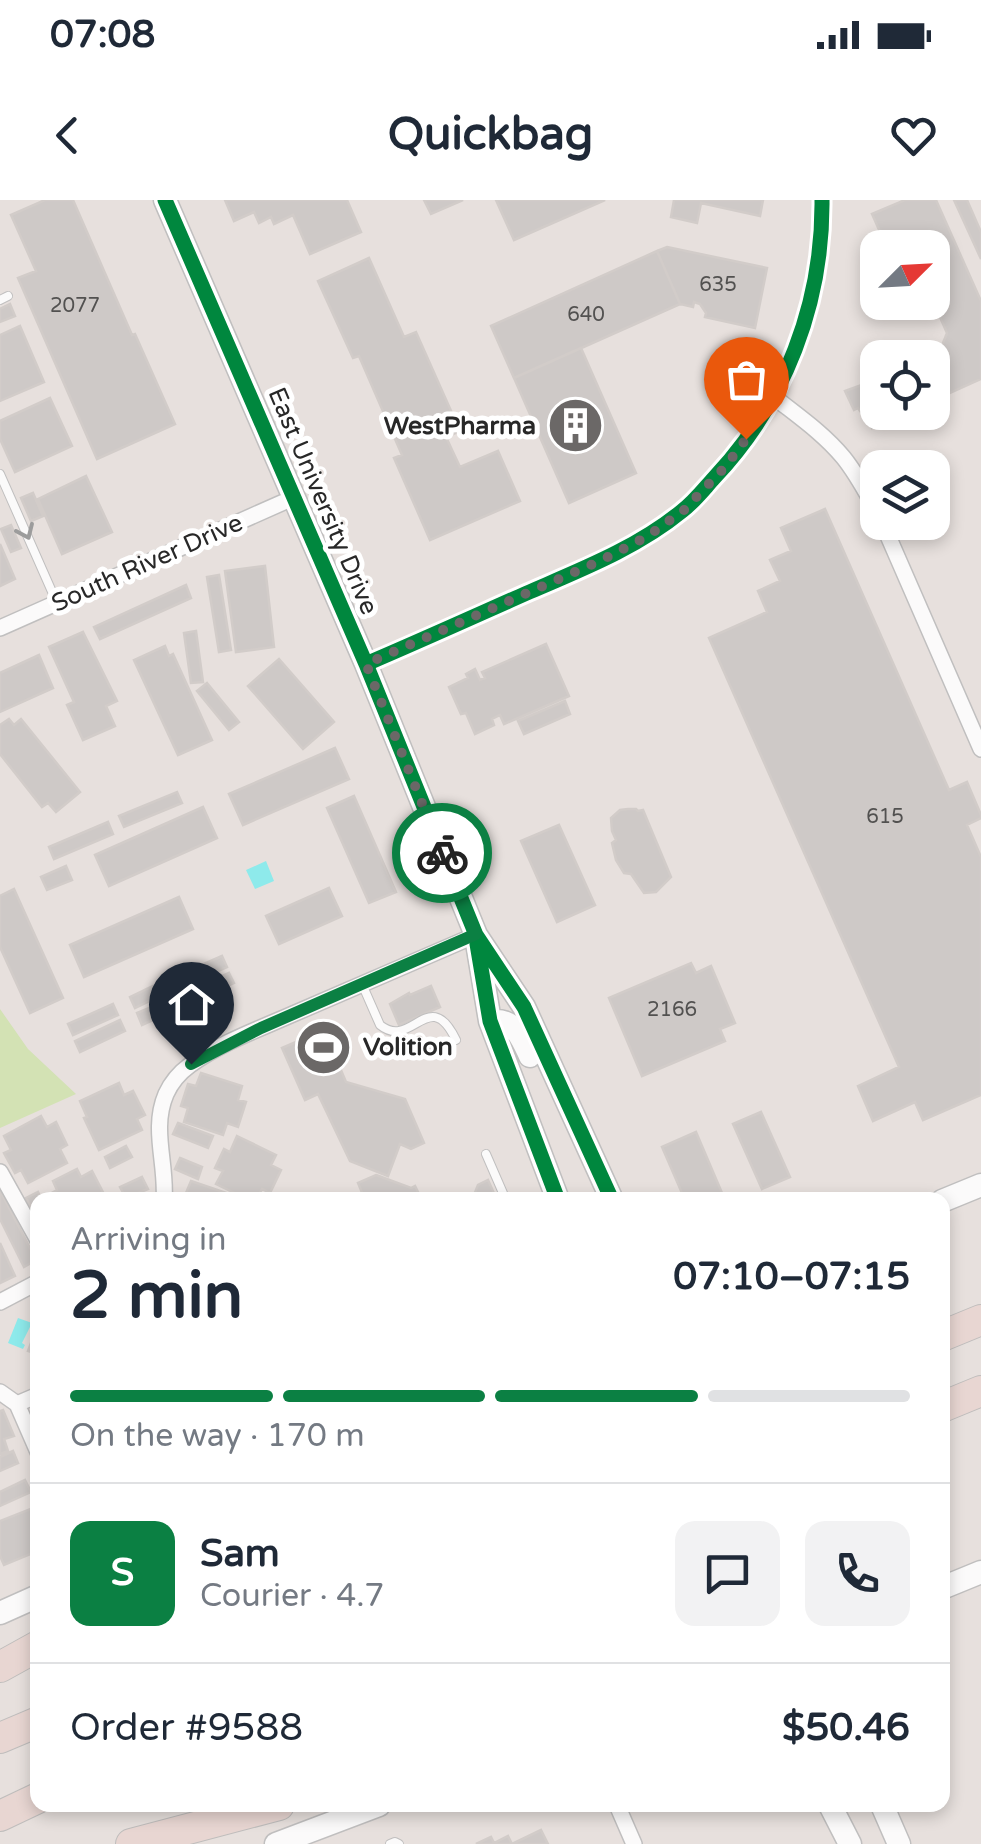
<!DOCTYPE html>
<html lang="en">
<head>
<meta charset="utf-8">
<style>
	:root { --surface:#fff; --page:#f2f2f3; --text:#1f2937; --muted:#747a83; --line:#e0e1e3; --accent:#0b8043 }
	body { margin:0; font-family:"Varela Round",sans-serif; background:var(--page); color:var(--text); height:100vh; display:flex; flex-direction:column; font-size:38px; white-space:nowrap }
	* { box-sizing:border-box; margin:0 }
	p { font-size:32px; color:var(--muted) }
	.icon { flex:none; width:55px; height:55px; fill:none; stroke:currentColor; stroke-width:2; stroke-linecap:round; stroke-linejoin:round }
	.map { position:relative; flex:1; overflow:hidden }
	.panel { position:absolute; left:30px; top:992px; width:920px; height:620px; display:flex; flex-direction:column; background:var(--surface); border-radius:20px; box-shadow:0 5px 15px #0003 }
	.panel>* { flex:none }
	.needle { width:65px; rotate:66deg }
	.buttons { position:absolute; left:860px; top:30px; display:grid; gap:20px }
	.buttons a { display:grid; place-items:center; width:90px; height:90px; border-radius:20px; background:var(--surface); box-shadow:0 5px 15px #0003; font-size:50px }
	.pin { position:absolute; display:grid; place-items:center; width:85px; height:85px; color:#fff; margin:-102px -42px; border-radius:50% 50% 50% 0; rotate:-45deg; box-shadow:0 0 10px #0007 }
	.pin .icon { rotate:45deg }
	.courier { position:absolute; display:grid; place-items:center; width:100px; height:100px; margin:-50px; border:8px solid #0b8043; border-radius:50%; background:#fff; color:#222; box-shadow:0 2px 12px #0007 }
	.headline em { font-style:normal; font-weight:800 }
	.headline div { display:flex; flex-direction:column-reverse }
	.headline { display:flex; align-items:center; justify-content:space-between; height:170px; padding:0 40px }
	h1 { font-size:65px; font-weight:800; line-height:75px }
	.bar { display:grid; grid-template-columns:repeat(4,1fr); gap:15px 10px; align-content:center; height:120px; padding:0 40px }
	.bar i { height:12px; border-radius:8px; background:var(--line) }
	.bar .on { background:var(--accent) }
	.bar p { grid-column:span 4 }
	.line { display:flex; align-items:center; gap:25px; padding:0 40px; border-top:2px solid var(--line) }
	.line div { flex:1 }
	.round { display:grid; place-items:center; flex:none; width:105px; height:105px; border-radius:20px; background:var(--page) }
	.status { display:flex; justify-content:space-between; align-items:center; height:70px; padding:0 50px; background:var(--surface); direction:ltr }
	.status svg { height:28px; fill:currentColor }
	header { display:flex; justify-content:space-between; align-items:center; height:130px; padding:0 40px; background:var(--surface); font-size:45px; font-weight:800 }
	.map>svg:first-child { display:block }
	.green { fill:#d3e2b4 }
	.water { fill:#8eeaeb }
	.building { fill:#cec9c7; stroke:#d2ccc9; stroke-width:2.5 }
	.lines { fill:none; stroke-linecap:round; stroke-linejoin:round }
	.lane-casing { stroke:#c0bfbf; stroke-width:10 }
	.street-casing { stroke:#c0bfbf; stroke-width:18 }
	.secondary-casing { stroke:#c0bfbf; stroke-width:25 }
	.highway-casing { stroke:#bfbdbc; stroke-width:32 }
	.lane { stroke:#fbfafa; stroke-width:8 }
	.street { stroke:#fbfafa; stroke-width:15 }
	.secondary { stroke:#fbfafa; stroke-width:22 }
	.highway { stroke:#e8d6d2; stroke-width:30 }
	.cycleway-casing { stroke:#fff; stroke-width:21 }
	.cycleway { stroke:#00873e; stroke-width:15 }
	.oneway { stroke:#9c9c9c }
	.done { stroke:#6b6867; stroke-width:10; stroke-dasharray:0 18 }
	.route { stroke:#0b8043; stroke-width:12 }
	.labels { text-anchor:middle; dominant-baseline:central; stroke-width:10; stroke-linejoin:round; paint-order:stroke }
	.number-label { font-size:20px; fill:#525150 }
	.poi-label { font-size:25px; font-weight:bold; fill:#282828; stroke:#fff; text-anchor:end }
	.street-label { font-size:25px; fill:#282828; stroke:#fff }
</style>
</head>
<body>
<div class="status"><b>07:08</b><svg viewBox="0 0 49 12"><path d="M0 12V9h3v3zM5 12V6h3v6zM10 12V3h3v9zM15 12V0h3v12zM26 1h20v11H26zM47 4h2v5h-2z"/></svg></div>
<header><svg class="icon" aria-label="back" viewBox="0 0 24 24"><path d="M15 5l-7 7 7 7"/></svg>Quickbag<svg class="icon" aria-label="heart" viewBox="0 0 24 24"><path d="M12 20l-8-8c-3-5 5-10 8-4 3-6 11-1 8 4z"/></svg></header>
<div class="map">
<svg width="981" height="1644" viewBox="0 0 981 1644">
	<rect width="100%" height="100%" fill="#e7e0dd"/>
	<path class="green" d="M0,809l28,40 48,45 -76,34z"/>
	<path class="water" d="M266,661l8,20 -19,8 -9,-19z
		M18,1118l14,5 -10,20 3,2 -2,4 -15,-6z"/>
	<path class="building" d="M45,0h28l59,135 3,-1 40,90 -78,35 -79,-181 18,-7 -25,-56z
		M225,0h122l14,32 -51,22 -17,-39 -19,9 -3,-7 -12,6 -5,-11 -20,9z
		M424,0h39l-32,14z
		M496,0h109l-91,40z
		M674,0h89l-3,16 -59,-13 -4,20 -26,-6z
		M905,0h31l45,101v78l-49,22v-43l-7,-2 16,-8 6,-15 -7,-16 2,-1 -10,-18v-50h-54v4l-6,-13 6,-2 -2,-4 4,-1 -8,-18z
		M954,0h13l14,32v27z
		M667,47l100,21 -12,60 -50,-11 1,-4 -6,-9 -6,-2 -1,5 -13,-3 -23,-53z
		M657,51l23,53 -166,74 -23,-52z
		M369,58l35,79 12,-5 44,99 -14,6 14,30 38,-16 22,50 -90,39 -36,-82 8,-3 -43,-99 -6,2 -35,-77z
		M10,104l5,12 -15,6v-13z
		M20,126l24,56 -44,19v-66z
		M581,148l55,125 -67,30 -55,-125z
		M878,179v33h28l-34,16 -8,-18 -4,1 -2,-3 -4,2 -9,-19z
		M50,198l22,48 -57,26 -15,-33v-18z
		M86,276l26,56 -50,22 -24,-55z
		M33,293l10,23 -12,5 -10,-23z
		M825,309l124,281 18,-8 14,33v3l-14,7 14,32v238l-58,25 -8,-18 -42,19 -15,-35 41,-19 -190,-429 58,-26 -9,-21 22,-10 -10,-21 21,-9 -10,-23z
		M11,325l10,23 -10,4 -10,-23z
		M0,344l15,35 -15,7z
		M265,366l9,81 -38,5 -11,-81z
		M219,375l12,75 -12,2 -12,-75z
		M186,385l5,13 -91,41 -6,-12z
		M196,431l7,51 -12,1 -7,-50z
		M83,432l34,69 -11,5 9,20 -32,14 -16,-35 7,-3 -25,-55z
		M546,444l23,52 -65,28 -4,-9 -8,4 2,6 -19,9 -9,-21 -5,1 -12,-27 19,-9 -2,-4 9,-5 5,11 5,-2 -3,-6z
		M165,446l4,10 4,-2 39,86 -34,15 -44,-95z
		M39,455l14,33 -53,24v-39z
		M279,459l55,63 -31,27 -55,-63z
		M207,483l32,39 -10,8 -32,-39z
		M565,501l5,13 -46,20 -6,-13z
		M9,519l5,6 7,-6 59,73 -24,20 -8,-9 -6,4 -42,-53v-29z
		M335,548l14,31 -106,46 -14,-31z
		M177,592l5,11 -58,24 -5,-11z
		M354,596l42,96 -27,11 -42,-95z
		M203,607l14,31 -108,48 -14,-31z
		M628,609h8l2,2 5,-1 28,67 -15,15 -12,1 -13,-19 -7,-1 -8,-13 -4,-17 4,-3 -4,-9 -1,-13 9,-8z
		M108,622l5,12 -59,25 -5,-12z
		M559,625l36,80 -38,17 -36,-81z
		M66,666l6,14 -25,10 -6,-13z
		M329,688l13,28 -63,28 -13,-28z
		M14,689l49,109 -33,15 -30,-66v-51z
		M179,697l14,32 -109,48 -14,-32z
		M222,756l5,11 -45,20 -6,-11z
		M691,763l5,10 15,-7 24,57 -15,6 5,12 -83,35 -33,-78z
		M229,773l5,10 -45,21 -5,-11z
		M153,786l5,11 -23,11 -5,-11z
		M431,786l9,21 -41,18 -9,-21 19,-11 1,2z
		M161,803l5,11 -24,11 -5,-12z
		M113,804l5,11 -45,20 -5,-11z
		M120,820l5,11 -45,21 -5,-11z
		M324,830l22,52 59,17 19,44 -13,6 -11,-5 -12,32 -38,-15 -32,-67 -13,6 -23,-52z
		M201,873l41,13 -4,14 8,2 -8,25 -11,-4 -4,12 -39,-13 4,-14 -7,-2 7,-22 8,2z
		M119,883l5,12 9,-4 12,24 -8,4 5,11 -43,20 -15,-32 3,-1 -7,-16z
		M761,912l29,65 -28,12 -29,-65z
		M41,916l6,11 9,-5 11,23 -7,4 7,14 -39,20 -7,-13 -6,3 -11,-20 7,-3 -7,-14z
		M178,923l35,13 -5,12 -35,-14z
		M696,932l29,68h-40l-23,-53z
		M237,936l39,19 -5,10 10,5 -11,23 -8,-4 -6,11h-7l-33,-16 7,-13 -8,-3 9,-19 6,3z
		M126,946l6,11 -22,11 -5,-11z
		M180,958l22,9 -4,12 -23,-10z
		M77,969l4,8 11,-6 15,29h-59l-2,-4 11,-6 -4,-9z
		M376,975l35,13 4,-2 7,14h-57l-7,-17z
		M142,977l6,12 -22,9 -6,-11z
		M488,980l9,20h-25l6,-15z
		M191,981l47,16 -1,3h-29l-22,-7z
		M0,990l36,70 -12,7 -24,-48z
		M38,992l4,8h-4v20l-12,-22z
		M0,1043l15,33 -15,7z
		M34,1135l4,1v18l-10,-3z
		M3,1210l11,26 -10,3 4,12 -8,3v-43z
		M13,1251l5,12 -18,8v-14z
		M25,1280l6,12 -31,14v-14z
		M38,1306v45l-34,14 -4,-9v-35z
		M541,1630l7,14h-36z
		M508,1636l4,8h-36l15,-7 3,6z"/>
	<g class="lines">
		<defs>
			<path id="lane" d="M0,100l8,-4
				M0,274l57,129
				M362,784l18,41c32,26 49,-41 76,15
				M486,954l20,46
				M390,1644l5,-2 4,2"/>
			<path id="street" d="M774,197c24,19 49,36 69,60 14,17 24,37 35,56
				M882,322l99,227
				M0,428l295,-131
				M366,464c54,-23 107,-47 161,-71 53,-23 110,-45 155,-82 12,-9 22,-22 32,-33 71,-75 109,-175 108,-278
				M0,972l38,68
				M164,1000c3,-36 -13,-71 2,-106 5,-11 13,-21 24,-29 30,-22 69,-36 103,-51 61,-26 122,-53 183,-79
				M0,1102l38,-20
				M0,1192l17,12 21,-9
				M17,1204l21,48
				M617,1605l17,39"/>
			<path id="secondary" d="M165,0l201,464 110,271 48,72 88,193
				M477,743l13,78 68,179
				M490,821c25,-3 31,16 40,35
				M942,1001l39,-16
				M942,1388l39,-16
				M0,1413l38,-17
				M830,1605l20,39
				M882,1605l17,39
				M276,1644l103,-39"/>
			<path id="highway" d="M942,1136l39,-16
				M942,1207l39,-16
				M0,1467l38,-21
				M0,1538l38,-16
				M0,1616l38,-18
				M131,1644l148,-39"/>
		</defs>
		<use href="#lane" class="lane-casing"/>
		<use href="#street" class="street-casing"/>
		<use href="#secondary" class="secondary-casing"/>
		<use href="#highway" class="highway-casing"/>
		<use href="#lane" class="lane"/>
		<use href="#street" class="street"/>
		<use href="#secondary" class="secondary"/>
		<use href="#highway" class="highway"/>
		<defs>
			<path id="cycleway" d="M165,0l201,464 110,271 48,72 88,193
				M366,464c54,-23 107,-47 161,-71 53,-23 110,-45 155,-82 12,-9 22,-22 32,-33 71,-75 109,-175 108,-278
				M477,744l13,77 68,179"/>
		</defs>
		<use href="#cycleway" class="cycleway-casing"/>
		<use href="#cycleway" class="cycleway"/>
	</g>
	<defs><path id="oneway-chevron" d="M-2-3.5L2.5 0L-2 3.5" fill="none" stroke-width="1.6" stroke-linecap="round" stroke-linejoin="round" transform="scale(2.5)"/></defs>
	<use class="oneway" href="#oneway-chevron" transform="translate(26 332) rotate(66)"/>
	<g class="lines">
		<path class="done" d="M442,653l-76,-189 236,-104 46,-24 36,-26 41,-43 21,-28"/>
		<path class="route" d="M191,864l70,-36 215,-94 -34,-81"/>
	</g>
	<defs>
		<symbol id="building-disc" viewBox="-11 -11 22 22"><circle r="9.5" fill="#6b6867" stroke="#fff"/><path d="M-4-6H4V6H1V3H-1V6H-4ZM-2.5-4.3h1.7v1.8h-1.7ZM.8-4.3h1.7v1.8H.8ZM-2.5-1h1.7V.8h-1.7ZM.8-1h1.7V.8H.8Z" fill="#fff"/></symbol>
		<symbol id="stadium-disc" viewBox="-11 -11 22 22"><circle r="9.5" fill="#6b6867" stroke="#fff"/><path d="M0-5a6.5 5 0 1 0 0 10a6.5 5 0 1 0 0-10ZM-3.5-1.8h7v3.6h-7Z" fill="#fff"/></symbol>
	</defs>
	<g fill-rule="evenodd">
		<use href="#building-disc" x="544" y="194" width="63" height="63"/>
		<use href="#stadium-disc" x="292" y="816" width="63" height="63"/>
	</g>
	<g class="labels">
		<g class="number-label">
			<text x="718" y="85">635</text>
			<text x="75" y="106">2077</text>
			<text x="586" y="115">640</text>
			<text x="885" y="617">615</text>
			<text x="672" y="810">2166</text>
		</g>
		<g class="poi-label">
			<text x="536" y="226">WestPharma</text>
			<text x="363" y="847" text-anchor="start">Volition</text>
		</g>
		<g class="street-label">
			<text transform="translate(323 301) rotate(67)">East University Drive</text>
			<text transform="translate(147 363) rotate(-24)">South River Drive</text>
		</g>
	</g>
</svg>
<div class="buttons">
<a><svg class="needle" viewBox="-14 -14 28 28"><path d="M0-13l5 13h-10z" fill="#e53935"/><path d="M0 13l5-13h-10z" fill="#747a83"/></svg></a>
<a><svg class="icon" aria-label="locate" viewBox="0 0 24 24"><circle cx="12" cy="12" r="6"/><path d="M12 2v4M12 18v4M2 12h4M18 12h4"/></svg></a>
<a><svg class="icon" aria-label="layers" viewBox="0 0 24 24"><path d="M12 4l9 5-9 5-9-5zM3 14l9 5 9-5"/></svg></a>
</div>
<div class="pin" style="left:746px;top:239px;background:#ea580c"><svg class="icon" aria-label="bag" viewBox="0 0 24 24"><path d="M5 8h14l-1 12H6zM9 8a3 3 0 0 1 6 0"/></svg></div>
<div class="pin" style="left:191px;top:864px;background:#1f2937"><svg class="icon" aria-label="home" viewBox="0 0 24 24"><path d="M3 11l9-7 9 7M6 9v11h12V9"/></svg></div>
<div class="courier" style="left:442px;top:653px"><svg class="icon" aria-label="bike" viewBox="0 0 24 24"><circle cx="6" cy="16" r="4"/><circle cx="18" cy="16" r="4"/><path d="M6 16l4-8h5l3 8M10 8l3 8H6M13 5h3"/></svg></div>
<section class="panel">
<div class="headline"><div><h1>2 min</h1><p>Arriving in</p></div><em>07:10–07:15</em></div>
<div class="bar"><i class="on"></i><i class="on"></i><i class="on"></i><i></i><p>On the way · 170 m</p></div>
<div class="line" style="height:180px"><b class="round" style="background:var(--accent);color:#fff">S</b><div><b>Sam</b><p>Courier · 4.7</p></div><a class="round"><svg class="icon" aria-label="chat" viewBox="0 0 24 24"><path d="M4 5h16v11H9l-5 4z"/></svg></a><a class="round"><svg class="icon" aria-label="phone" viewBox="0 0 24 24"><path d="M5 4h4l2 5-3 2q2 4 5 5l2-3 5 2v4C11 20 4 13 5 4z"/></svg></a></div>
<div class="line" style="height:130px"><div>Order #9588</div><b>$50.46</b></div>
</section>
</div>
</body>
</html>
